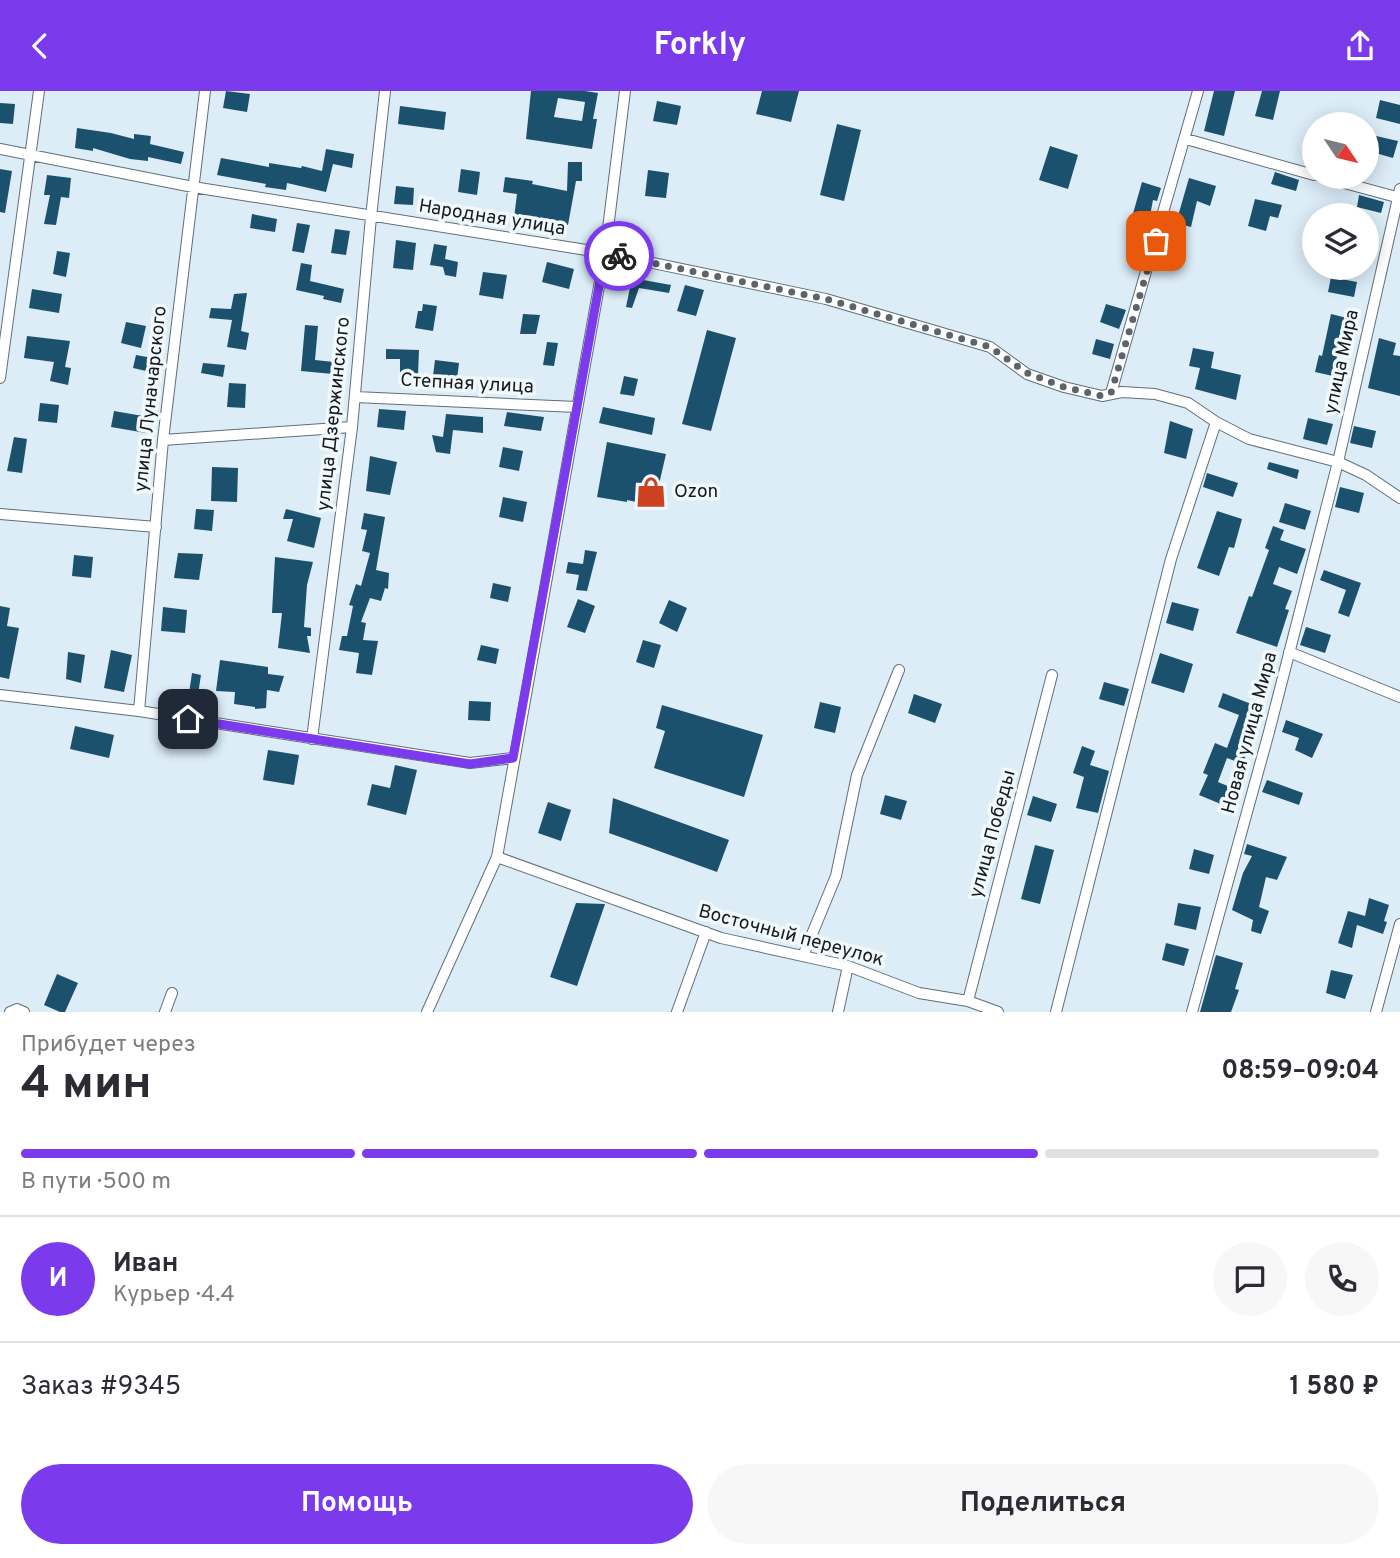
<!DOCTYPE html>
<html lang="ru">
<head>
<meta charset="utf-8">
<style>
	:root { --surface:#fff; --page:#f7f7f7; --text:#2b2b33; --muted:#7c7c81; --line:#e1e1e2; --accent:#7c3aed }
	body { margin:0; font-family:Overpass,sans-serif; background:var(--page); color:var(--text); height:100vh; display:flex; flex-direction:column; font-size:26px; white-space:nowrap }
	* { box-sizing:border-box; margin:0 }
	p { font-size:23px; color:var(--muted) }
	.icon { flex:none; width:38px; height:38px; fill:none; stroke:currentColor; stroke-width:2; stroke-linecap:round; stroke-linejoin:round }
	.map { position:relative; height:921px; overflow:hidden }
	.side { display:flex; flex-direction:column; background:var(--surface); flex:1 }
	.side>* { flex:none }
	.needle { width:46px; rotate:125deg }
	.fabs { position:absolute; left:1302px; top:21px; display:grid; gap:14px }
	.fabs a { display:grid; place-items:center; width:77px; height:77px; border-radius:50%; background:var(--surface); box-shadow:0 4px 18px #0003; font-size:35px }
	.pin { position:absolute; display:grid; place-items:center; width:60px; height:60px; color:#fff; margin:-30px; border-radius:14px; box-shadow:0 4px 10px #0006 }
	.courier { position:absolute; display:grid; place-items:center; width:70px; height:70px; margin:-35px; border:5px solid #7c3aed; border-radius:50%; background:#fff; color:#222; box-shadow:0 2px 9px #0007 }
	.summary em { font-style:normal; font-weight:700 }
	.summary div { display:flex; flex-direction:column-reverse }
	.summary { display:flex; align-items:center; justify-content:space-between; height:119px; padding:0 21px }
	h1 { font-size:46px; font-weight:700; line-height:52px }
	.bar { display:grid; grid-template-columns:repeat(4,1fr); gap:10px 7px; align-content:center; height:84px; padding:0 21px }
	.bar i { height:9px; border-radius:5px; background:var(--line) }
	.bar .current { background:var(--accent) }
	.bar p { grid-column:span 4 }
	.line { display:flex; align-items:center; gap:18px; padding:0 21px; border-top:2px solid var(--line) }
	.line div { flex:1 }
	.round { display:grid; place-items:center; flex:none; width:74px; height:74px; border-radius:37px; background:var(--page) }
	.action { display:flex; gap:14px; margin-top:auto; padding:14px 21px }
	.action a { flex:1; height:80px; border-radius:42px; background:var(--accent); color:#fff; font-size:28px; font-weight:700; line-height:80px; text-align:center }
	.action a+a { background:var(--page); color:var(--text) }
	header { display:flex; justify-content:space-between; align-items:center; height:91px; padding:0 21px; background:var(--accent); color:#fff; font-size:32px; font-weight:700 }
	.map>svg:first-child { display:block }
	.building { fill:#1c516e; fill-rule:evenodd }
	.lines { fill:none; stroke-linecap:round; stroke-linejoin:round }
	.street-casing { stroke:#5f6e77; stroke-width:12 }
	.street { stroke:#fff; stroke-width:10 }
	.done { stroke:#5a646a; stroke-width:7; stroke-dasharray:0 12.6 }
	.route { stroke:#7c3aed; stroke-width:9 }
	.labels { text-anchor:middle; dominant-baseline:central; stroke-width:7; stroke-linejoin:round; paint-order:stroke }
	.street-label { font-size:19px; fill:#141a1e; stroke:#f2f9fd }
	.poi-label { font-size:19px; fill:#141a1e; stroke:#f2f9fd; text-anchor:start }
</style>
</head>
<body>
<header><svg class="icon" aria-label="back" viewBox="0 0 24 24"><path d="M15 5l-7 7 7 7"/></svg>Forkly<svg class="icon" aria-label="share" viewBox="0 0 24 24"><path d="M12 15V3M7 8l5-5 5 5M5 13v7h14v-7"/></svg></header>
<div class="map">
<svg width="1400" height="921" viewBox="0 0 1400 921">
	<rect width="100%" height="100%" fill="#dcedf8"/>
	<path class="building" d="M226,0l24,3 -3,18 -24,-4z
		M531,0h54l13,2 -5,26h4l-5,30 -66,-10zM558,7l27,4 -3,19 -28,-4z
		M762,0h37l-8,31 -35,-8z
		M1214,0h21l-11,45 -20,-5z
		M1262,0h18l-7,29 -18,-4z
		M1380,9l20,5v19l-24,-6z
		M657,10l24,5 -4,19 -24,-4z
		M0,12l15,1 -2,20 -13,-1z
		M400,15l46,6 -2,18 -46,-6z
		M837,33l24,6 -17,71 -24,-6z
		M77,37l34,5 23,6v-5l17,2 -1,8 34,8 -3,12 -33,-7v4l-18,-2 -37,-11v3l-18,-3z
		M1376,45l22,5 -5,17 -21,-6z
		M1050,55l28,9 -10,34 -29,-9z
		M326,58l28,5 -2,14 -19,-4 -7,28 -39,-9 -1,7 -21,-3 1,-3 -49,-9 4,-17 48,9v-4l32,5 1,-2 20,5z
		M568,71h14v19h-6l-8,44 -54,-7 3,-24 -14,-2 2,-15 28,4 -1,3 35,7z
		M0,78l12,2 -7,42 -5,-1z
		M461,78l19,3 -3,23 -19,-3z
		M648,79l21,3 -3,25 -21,-2z
		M1275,81l24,8 -3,11 -25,-7z
		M47,84l24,3 -2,20 -8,-1 -5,28 -12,-1 6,-29h-6z
		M1189,87l27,8 -6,20 -13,-5 -6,26 -15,-4z
		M1142,91l19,6 -4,13 -4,-1 -4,21 -17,-4z
		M396,95l18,2 -1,17 -19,-1z
		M1359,104l25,7 -3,11 -24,-6z
		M1255,108l27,6 -4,13 -8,-2 -4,15 -18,-5z
		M252,123l25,5 -2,13 -25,-4z
		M297,132l13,2 -6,28 -12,-2z
		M335,138l15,2 -4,24 -15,-2z
		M396,149l20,3 -3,27 -20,-2z
		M434,153l13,2 -2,13 13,3 -2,15 -11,-2 -2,-8 -13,-2z
		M57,160l13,2 -4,24 -13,-3z
		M547,171l27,7 -5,20 -27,-7z
		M301,172l11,2 -2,16 34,8 -3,14 -18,-4 1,-3 -28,-6z
		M483,181l24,3 -4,24 -24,-4z
		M1331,186l26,5 -3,15 -26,-5z
		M632,187l39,7 -2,8 -30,-5 -7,20 -6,-1z
		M685,194l19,5 -8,26 -19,-5z
		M32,198l30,5 -3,19 -30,-5z
		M247,202l-6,38 8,2 -3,17 -19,-3 5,-27 -23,-2 2,-10 20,1 3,-15z
		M423,213l14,2 -4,25 -18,-3 3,-17h4z
		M1106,213l20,6 -7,19 -19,-7z
		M523,223l17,1 -4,19h-16z
		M1331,223l16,4 -2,15 -4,15 -2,-1 -6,29 -18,-4 4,-17 3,1z
		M126,231l20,4 -5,22 -20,-5z
		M305,234l13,1 -3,34 19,2 -1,12 -32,-3z
		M707,239l29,8 -25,93 -29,-7z
		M27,245l43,5 -5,26 6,1 -3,17 -18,-4 4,-19 -30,-4z
		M1379,247l17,5 -3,12 7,1v40l-32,-8z
		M1096,248l18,5 -4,15 -18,-5z
		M547,251l11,1 -4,23 -11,-1z
		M1193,257l21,4 -3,16 30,7 -5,25 -41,-11 5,-21 -11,-2z
		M386,258l33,1 -1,25h-18v-16h-14z
		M136,264l22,4 -3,14 -22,-5z
		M435,269l24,3 -3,24 -24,-3z
		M203,272l22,2 -2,12 -22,-4z
		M624,285l14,3 -4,17 -14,-2z
		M229,292l17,1 -1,24 -18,-1z
		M40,312l19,2 -2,18 -19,-2z
		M603,316l52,11 -3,17 -53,-12z
		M379,318l27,2 -2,19 -27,-3z
		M114,320l35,6 -3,16 -35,-6z
		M507,321l37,5 -3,14 -37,-5z
		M446,323l37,3v16l-30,-3 -3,24 -14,-2 -4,-17 11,2z
		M1308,327l25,6 -6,21 -24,-6z
		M1170,330l23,8 -7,30 -22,-6z
		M1354,335l22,5 -4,17 -22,-5z
		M14,346l13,2 -5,34 -15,-2z
		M607,351l59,12 -12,52 -27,-6v2l-30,-5z
		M503,356l20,4 -4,20 -20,-4z
		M370,365l27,6 -7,33 -24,-4z
		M1269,371l30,8 -2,9 -30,-10z
		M212,376l26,1 -1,34 -26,-1z
		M1207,382l31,10 -5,14 -30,-10z
		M1340,396l24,6 -5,20 -24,-6z
		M503,406l24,5 -4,20 -24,-5z
		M1285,412l26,8 -6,19 -26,-8z
		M196,418l18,1 -2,21 -18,-2z
		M286,418l35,9 -7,30 -27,-7 6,-22h-10z
		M1217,420l25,8 -8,29 -5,-1 -10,29 -22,-8z
		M364,422l21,4 -9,53 13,3 -1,16 -3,-1 -4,13 -11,-3 -9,24 5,1 -3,17 15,1 -6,34 -16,-2 3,-20 -20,-3 3,-14h5l6,-30 -4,-1 7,-21 5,2 9,-33 -8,-2 5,-21 -6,-1z
		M1273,435l11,4 -4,10 26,9 -9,25 -18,-7 -6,17 19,7 -7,18 4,1 -12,37 -41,-14 13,-37 3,1 17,-47 -4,-2z
		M585,459l12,2 -10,39 -11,-1 3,-15 -13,-2 2,-11 15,2z
		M178,462l25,1 -4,26 -25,-2z
		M74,464l19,2 -2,21 -19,-2z
		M275,466l38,5 -6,23 -3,42 7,1v8h-4l3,17 -32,-5 4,-35h-10z
		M1324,479l37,13 -12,34 -11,-4 8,-23 -26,-10z
		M493,492l18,4 -3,15 -18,-4z
		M578,508l17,7 -10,27 -18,-6z
		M669,509l18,8 -10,24 -18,-9z
		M1172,511l27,7 -6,22 -27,-8z
		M0,515l10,2 -3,18 12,2 -10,51 -9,-2z
		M163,516l24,3 -2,23 -24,-2z
		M1306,536l25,8 -6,18 -25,-8z
		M643,549l18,5 -7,23 -18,-6z
		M481,554l18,4 -3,15 -19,-4z
		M111,559l21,5 -8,37 -20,-4z
		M68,561l17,3 -4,28 -15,-4z
		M1160,562l33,11 -9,29 -33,-10z
		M220,569l48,7v7l16,2 -5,16 -12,-2 -1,18 -11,1v-2l-21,-3 1,-12 -19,-1z
		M192,582l9,2 -4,26 -9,-1z
		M1104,591l25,7 -5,17 -25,-7z
		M1223,602l36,14 -6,15 3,1 -13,41 -16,-6 -9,24 17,7 -7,18 -29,-12 9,-20 -5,-2 12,-30 12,5 12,-33 -21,-8z
		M914,603l28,10 -7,19 -27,-10z
		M469,610l22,1 -1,19 -22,-1z
		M820,611l21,5 -6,26 -21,-5z
		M662,614l101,30 -19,62 -90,-29 11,-37 -9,-3z
		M1286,629l37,14 -11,24 -17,-8 4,-12 -17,-6z
		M75,635l39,9 -5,23 -39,-9z
		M1082,655l13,5 -5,14 19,6 -11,42 -22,-5 8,-31 -11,-4z
		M268,659l31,5 -5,30 -31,-5z
		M395,674l22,5 -11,45 -39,-10 5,-21 18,4z
		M1267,689l36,13 -4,12 -37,-13z
		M885,704l22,6 -6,19 -21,-6z
		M1033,705l24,8 -6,18 -24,-7z
		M613,707l116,42 -12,32 -108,-39z
		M548,711l23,8 -10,31 -23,-8z
		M1247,753l40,13 -10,23 -11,-3 -7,30 10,4 -8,23 -10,-3 2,-11 -21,-10 11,-37 9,-17 -8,-2z
		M1035,754l19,5 -14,54 -19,-5z
		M1194,758l20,6 -5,19 -20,-5z
		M1369,807l20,7 -5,16 3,1 -4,12 -26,-9 -5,23 -14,-5 10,-32 17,5z
		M576,812l29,1 -28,82 -27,-9z
		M1178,812l23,4 -5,23 -22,-5z
		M1166,852l23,6 -5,17 -22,-6z
		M1216,864l27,8 -8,26 4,1 -8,22h-31z
		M1331,879l22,5 -8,24 -19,-6z
		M57,883l21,9 -13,29h-5l-16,-7z"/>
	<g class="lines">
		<defs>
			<path id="street" d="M1186,48l128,36
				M0,58l193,38 412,66 221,46 164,48 37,27 37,13 38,9 20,-4 33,2 33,9 28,19 33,17 89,23 28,13 34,23
				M1322,86l78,21
				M0,287l39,-287
				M1111,302l87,-302
				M355,306l222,10
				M163,349l189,-13
				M0,423l156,13
				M1289,561l111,45
				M0,604l139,16 331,52 43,-5
				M139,620l24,-271 42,-349
				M312,648l40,-312 19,-210 14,-126
				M497,766l224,81 127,28 71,27 49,8 30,11
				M803,865l33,-80 21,-101 42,-105
				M968,910l84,-326
				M10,921l7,-3 7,3
				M165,921l7,-19
				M427,921l70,-155 108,-604 20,-162
				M677,921l29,-80
				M838,921l10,-46
				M1056,921l115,-453 45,-137
				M1192,921l77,-280 69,-270 62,-273
				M1376,921l24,-88"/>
		</defs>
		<use href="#street" class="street-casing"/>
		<use href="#street" class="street"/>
	</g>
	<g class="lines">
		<path class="done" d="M619,165l207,43 164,48 37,26 37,14 38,9 9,-3 45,-152"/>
		<path class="route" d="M188,628l282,45 43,-6 92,-505 14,3"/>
	</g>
	<defs>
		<symbol id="shop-bare" viewBox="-9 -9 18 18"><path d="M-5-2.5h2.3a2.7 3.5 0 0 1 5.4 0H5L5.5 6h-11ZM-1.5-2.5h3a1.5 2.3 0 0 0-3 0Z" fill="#cc4221" stroke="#f2f9fd" stroke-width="2.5" paint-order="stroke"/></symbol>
	</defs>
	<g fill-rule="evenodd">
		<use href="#shop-bare" x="629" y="379" width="44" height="44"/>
	</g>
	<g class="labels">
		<g class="street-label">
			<text transform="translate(492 127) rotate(9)">Народная улица</text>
			<text transform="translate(1342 271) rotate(-78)">улица Мира</text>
			<text transform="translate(467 293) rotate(3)">Степная улица</text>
			<text transform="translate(151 308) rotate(-84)">улица Луначарского</text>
			<text transform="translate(334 323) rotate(-84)">улица Дзержинского</text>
			<text transform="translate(1250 642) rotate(-75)">Новая улица Мира</text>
			<text transform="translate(993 743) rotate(-75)">улица Победы</text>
			<text transform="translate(791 845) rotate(15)">Восточный переулок</text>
		</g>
		<g class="poi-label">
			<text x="674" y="401">Ozon</text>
		</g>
	</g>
</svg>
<div class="fabs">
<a><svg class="needle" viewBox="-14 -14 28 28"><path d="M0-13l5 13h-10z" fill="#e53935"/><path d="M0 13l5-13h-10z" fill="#7c7c81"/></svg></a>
<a><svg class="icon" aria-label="layers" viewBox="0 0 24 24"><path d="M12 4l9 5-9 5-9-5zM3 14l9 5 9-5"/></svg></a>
</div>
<div class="pin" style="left:1156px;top:150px;background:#ea580c"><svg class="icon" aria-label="bag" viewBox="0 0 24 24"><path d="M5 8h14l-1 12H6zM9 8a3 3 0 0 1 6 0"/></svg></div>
<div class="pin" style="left:188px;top:628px;background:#1f2937"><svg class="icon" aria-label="home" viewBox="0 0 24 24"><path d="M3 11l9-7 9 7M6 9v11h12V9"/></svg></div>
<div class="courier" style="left:619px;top:165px"><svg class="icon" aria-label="bike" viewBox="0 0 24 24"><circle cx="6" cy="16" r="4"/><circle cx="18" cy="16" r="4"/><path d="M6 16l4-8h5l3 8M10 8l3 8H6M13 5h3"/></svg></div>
</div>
<section class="side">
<div class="summary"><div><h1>4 мин</h1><p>Прибудет через</p></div><em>08:59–09:04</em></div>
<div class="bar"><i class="current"></i><i class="current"></i><i class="current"></i><i></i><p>В пути · 500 m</p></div>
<div class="line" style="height:126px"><b class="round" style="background:var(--accent);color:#fff">И</b><div><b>Иван</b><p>Курьер · 4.4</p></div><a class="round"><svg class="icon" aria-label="chat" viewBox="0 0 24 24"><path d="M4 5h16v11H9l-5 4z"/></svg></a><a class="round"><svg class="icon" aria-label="phone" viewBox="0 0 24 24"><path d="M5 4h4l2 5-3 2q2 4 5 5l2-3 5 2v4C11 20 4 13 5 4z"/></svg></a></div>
<div class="line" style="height:91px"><div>Заказ #9345</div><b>1 580 ₽</b></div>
<div class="action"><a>Помощь</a><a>Поделиться</a></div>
</section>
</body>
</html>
